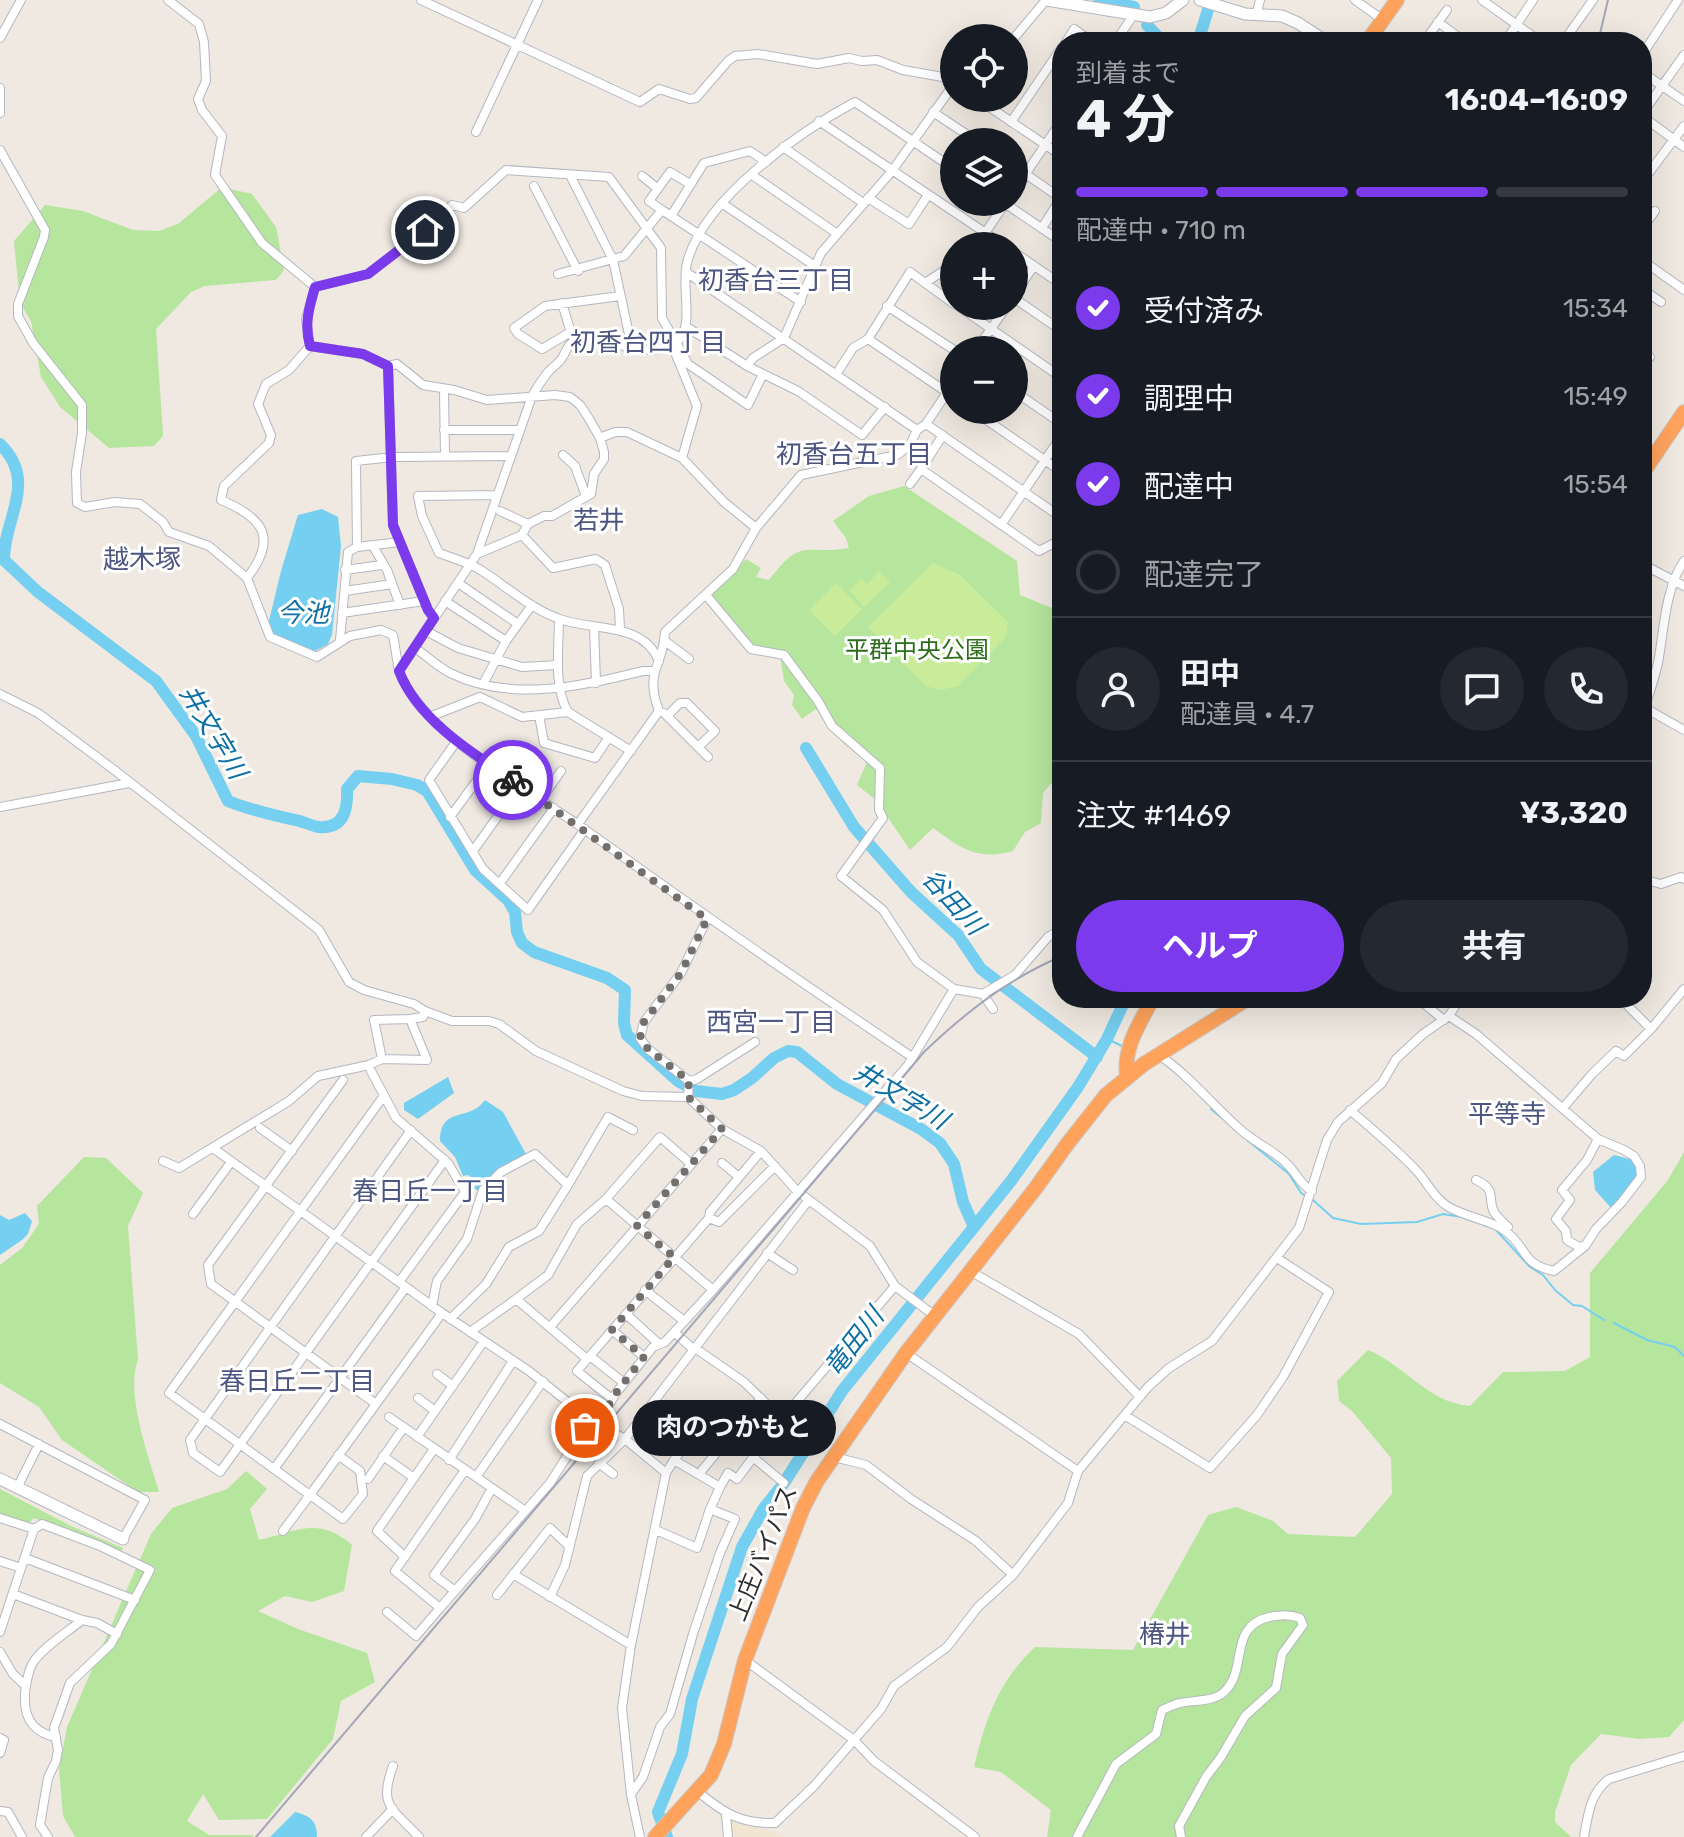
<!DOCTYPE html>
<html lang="ja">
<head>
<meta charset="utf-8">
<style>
	:root { --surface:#171b24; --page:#242831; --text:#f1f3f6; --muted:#9ea1a6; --line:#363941; --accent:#7c3aed }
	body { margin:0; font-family:Rubik,"Noto Sans JP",sans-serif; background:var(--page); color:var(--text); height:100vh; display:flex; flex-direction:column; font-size:30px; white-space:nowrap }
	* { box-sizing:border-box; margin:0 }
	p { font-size:26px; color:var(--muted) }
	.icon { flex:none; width:44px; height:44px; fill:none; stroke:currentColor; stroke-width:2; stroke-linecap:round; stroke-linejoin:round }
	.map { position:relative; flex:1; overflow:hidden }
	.drawer { position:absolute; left:1052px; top:32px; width:600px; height:976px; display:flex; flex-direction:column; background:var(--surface); border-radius:32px; box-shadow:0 8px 32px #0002 }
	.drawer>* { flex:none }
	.tools { position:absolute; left:940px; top:24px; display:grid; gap:16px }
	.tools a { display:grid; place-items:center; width:88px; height:88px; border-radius:50%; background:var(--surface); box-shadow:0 8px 32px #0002; font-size:40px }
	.pin { position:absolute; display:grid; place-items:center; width:68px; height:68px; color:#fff; margin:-34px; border:4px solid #fff; border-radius:50%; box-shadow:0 2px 8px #0007 }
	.courier { position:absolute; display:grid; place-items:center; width:80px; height:80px; margin:-40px; border:6px solid #7c3aed; border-radius:50%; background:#fff; color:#222; box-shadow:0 2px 10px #0007 }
	.bubble { position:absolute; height:56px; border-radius:28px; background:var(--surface); box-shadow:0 8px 32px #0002; font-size:26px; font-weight:700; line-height:56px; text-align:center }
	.head em { font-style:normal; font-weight:700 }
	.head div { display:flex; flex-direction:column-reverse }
	.head { display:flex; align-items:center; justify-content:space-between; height:136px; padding:0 24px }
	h1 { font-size:52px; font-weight:700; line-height:60px }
	.bar { display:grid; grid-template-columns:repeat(4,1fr); gap:12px 8px; align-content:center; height:96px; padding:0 24px }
	.bar i { height:10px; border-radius:6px; background:var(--line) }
	.bar .current { background:var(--accent) }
	.bar p { grid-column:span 4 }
	.line { display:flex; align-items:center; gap:20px; padding:0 24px; border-top:2px solid var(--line) }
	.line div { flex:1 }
	.round { display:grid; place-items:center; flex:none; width:84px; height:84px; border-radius:42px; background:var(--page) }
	ol { padding:0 24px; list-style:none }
	li { display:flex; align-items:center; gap:24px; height:88px }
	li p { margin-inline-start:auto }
	li .icon { padding:8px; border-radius:50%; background:var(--accent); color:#fff; stroke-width:4 }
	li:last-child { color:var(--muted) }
	li i { width:44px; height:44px; border:4px solid var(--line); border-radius:50% }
	.action { display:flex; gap:16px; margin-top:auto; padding:16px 24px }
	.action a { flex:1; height:92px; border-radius:48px; background:var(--accent); color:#fff; font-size:32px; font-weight:700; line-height:92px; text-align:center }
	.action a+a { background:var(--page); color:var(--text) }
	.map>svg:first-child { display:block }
	.education { fill:#f0e6d1 }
	.green { fill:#b6e59e }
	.pitch { fill:#c9ec9a }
	.water { fill:#75cff0 }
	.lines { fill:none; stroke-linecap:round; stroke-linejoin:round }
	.stream { stroke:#75cff0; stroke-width:2 }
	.river { stroke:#75cff0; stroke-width:12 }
	.street-casing { stroke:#b4b7c1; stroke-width:10 }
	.secondary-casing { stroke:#b4b7c1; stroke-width:13 }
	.highway-casing { stroke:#c9c9c9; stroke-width:16 }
	.street { stroke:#fff; stroke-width:8 }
	.secondary { stroke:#fff; stroke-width:11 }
	.highway { stroke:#ffa35c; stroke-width:14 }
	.rail { stroke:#a3a6b8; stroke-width:2 }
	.done { stroke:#726f6d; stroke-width:8; stroke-dasharray:0 14.4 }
	.route { stroke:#7c3aed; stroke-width:10 }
	.labels { text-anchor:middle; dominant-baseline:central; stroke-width:6; stroke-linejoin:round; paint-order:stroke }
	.park-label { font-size:24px; fill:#2c6e1b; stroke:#fff }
	.street-label { font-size:24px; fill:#2e2e2e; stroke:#fff }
	.neighbourhood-label { font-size:26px; fill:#4d5680; stroke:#fff }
	.water-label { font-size:26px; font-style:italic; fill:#0d6fa3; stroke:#fff }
</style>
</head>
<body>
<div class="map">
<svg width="1684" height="1837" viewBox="0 0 1684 1837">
	<rect width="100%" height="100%" fill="#efe9e1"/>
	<path class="education" d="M731,1818l56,19h-55z"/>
	<path class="green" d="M222,187l30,7 24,33 8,43 -8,10 -71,6 -14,6 -35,37 7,107 -9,10 -45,2 -49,-41 -19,-30 -10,-56 -11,-18 -6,-62 31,-36 38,6 50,19 26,1 19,-7z
		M904,486l113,75 3,34 42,17v159l-19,22 -2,30 -16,9 -12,19c-36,10 -52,-3 -80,-23l-23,22 -34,-50 -19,-15 10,-23 -24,-19 -27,-34 -14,10 -10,-14 2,-10 -10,-14 -4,-25 -25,-2 -45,-59 36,-36 15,9 -5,9 13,3c34,-45 36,-24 80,-32l-3,-10 -13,-17 36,-25z
		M1684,1152v568l-15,17 -29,2 -39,-5 -30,31 -16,47v10l16,15h-524l4,-27 -50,-38 -27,-5c12,-49 24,-85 61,-120l98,3 75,-135 28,-8 37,14 15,13 67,3 37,-43 -1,-36 -39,-47 -13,-10 -2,-20 31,-31c37,15 60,53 102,56l33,-34 62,-1 25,-14v-84l78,-93z
		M84,1157l22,1 37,35 -15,33 10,134c-13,34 11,98 21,132h-21l-76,-52 -23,-33 -39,-24v-118l22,-17 17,-24 -2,-18z
		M246,1471l21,18 -17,20 9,31c39,-9 59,-24 93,5l-8,46 -32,11 -27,-6 -27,15 40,18 69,24 8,29 -34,19 -8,38 -66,80 -48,1 -16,-26 -16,27 22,14h45l-2,2h-177l-12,-21 -4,-47 8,-42 84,-193 21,-26 55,-19z
		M0,1489l71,37 52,22 -1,4 -88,-34 -6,6 -28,-9z"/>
	<path class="pitch" d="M933,563l27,12 48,47 -2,15 -48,49 -17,4 -15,-4 -58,-59z
		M879,571l11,11 -26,25 -15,-17 13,-11 5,5z
		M836,583l26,26 -27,27 -26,-26z"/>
	<path class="water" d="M322,509l16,8 3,29 -9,89 -4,9 -13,7 -41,-15 -6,-11 13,-54 17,-56z
		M448,1077l6,16 -36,26 -14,-9v-7z
		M485,1100l18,12 23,42 -32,19 -16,18 -4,-3 4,-5 -10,-8 -5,1 -8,-19 -15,-16c1,-36 28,-18 45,-41z
		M1614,1155l16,4 8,12 -6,13 -20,25 -17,-19 -2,-18z
		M25,1213l7,8 -4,13 -6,6 -22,15v-40l9,5z
		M295,1812c15,4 22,8 22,25h-47z"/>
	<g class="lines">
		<path class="stream" d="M1107,1039l15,7
			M1211,1109l12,10
			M1246,1139l43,35 12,19 6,4
			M1313,1200l20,18 28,6 56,-2 26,-8 19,3 33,12 35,38 13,8 12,15 18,15 9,1 22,14
			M1614,1323l33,17 28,7 9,9"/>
		<path class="river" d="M1099,0l35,7
			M1147,25l16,17
			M1198,42l13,-42
			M0,444c39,38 3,75 4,116l34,32 118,89 40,55 32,65c22,9 44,14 67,19 8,1 16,6 24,7 25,2 29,-18 28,-38l11,-13 34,3 25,6 10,6 48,79 33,30 7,12 2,20 5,11 12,9 73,26 18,12 -1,33 3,12 51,46 18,10 26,3 12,-4 18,-12 22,-20 14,-7 9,1 40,32 84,45 19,14 14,21 9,38 11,25
			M806,748l48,79 57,65 47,43 23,34 116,88
			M667,1837l-9,-25 24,-58 10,-55 50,-152 22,-39 20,-25 58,-92 169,-210 67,-94 29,-48 19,-41"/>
		<defs>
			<path id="street" d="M168,0l31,24 5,18 2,39 -8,18 4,11 20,26 -7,39 47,68 53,44
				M421,0l219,102 19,-13 31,10 6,-1 32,-37 7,-5 23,-2 59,10 32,-6 13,3 15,-1 26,10 51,9
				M1355,0l28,20
				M1482,0l59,42
				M1256,16l4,-16
				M1438,22l27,20
				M0,38l21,-38
				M1014,38l32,-38
				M1066,42l8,-13 19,13
				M1115,42l18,-26
				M1424,42l23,-32
				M1505,42l28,-42
				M1563,42l30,-42
				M1642,55l36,-55
				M1642,72l42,29
				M0,88v25
				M976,98l86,58
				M933,112l45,30
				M1642,114l42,-59
				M1642,116l42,31
				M819,121l186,125
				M1011,122l51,-75
				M476,132l62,-132
				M783,147l80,56
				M0,150l45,80 -1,7 -26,67v12l15,27 49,62v28l-6,39 1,31 8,4 30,-5 25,2 23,18 6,10 40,14 38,32 23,59 47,20 33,-21 31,-6 12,5 6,36
				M1014,166l48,33
				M570,175l43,85 19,88
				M752,175l84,58
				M642,176l16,13
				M1642,182l42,-56
				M534,186l44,85
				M1014,191l48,-71
				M868,198l41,26 19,-29
				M1003,202l59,40
				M723,204l92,62
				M662,210l-13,-9 21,-29 20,12
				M671,216l33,-53 46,-12 16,11
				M1042,228l19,-30
				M1642,229l13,-18
				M985,233l21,-31
				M1014,252l48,33
				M1642,260l42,30
				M686,272l231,158
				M558,274l66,-18 38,-46 139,92
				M925,283l29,-19
				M315,287l53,-13 76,-59 8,-10 12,3 42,-38 103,7 52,71 1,70 26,46 60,41 15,-31
				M1642,289l19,13
				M1014,295l20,-29
				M1014,298l48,33
				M562,303l10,33
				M887,306l67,44
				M958,306l104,72
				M687,327l60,39 6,-8 31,-20 37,-85 71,-82 62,-87 -1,-4
				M569,333l-27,16 -24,-15 -4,-6 31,-22 75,-10
				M868,339l86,58
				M672,345l25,61 -15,52
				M310,346l53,8 25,12 9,-2 26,21 31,5 33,10 68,-5 15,2 10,8 8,12 12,21 4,14v7l-10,15 -3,20 -39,22h-8l-16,8 -6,11 -45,19
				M310,346l-4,-27 9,-32
				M976,350l31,-44
				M1642,352l8,5
				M388,366l5,159 35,85 6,8
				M747,366l51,25 64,44 23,-28
				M837,373l16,-25 15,-9 42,-67 44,32
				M444,390l1,66
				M1014,391l48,33
				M972,410l90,62
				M926,424l136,94
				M444,430h76
				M943,435l-22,34 118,82 23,-12
				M600,438l15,-6h12l55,26 42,44 32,26
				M563,455l12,11 11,30
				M910,484l11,-15
				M497,495l-79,1 4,20 17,37c13,5 28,9 40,16 26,16 49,38 78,49 34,14 85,2 102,43
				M500,511l28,13
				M1001,525l61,-90
				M522,535l31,33 43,-9 9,6 14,44 1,20
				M373,546l14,24 13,35
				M357,547l-1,-86 37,-4 117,-1
				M1642,564l42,22
				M345,570l37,-5
				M247,578c31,-40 17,-60 -26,-78l3,-14 45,-43 2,-8 -13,-31 8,-20 23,-14 21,-24
				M458,583l60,41
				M345,591l47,-7
				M706,595l45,54 33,6 34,46 14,25 48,42 -1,42 4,8 -42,58 42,34 34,52 37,27
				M445,601l61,40
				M342,613l82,-12
				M559,619c0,29 -6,67 9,93l63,39
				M594,626l2,57
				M426,631l32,17 64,19 36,-2
				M340,640l8,-88 9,-5 43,-5
				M665,641l24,18
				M415,648c12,8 23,19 35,25 61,30 131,13 193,-2h10
				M483,684l23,-43 26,-36
				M0,694l38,19 75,56 206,161 30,52 15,8 50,14 11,7 27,10h37l10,3 37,27 87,40 19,5 46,1
				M1645,708l39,22
				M664,713l44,44
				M539,715l5,28 51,15 14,-21
				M668,715l12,-12h7l28,28 -17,16
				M432,716l48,-19 42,20 46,-5
				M1642,717c5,-19 14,-40 17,-60 5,-30 7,-70 25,-96
				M456,742l-27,38 54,89 45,41 57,-81
				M505,775l18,-27
				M541,799l20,-28
				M0,807l129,-24
				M450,817l39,-53
				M578,824l81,-113c-15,-41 4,-43 6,-79l68,-63 23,-41 45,-53 96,-20 13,-10 7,-15 9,-6 28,-42
				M473,851l47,-66
				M1642,879l19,5 20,-7 3,2
				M500,883l54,-75
				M983,994l10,15
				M1417,998l27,22
				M1620,998l31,31
				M755,1042l-58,37 -8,2 -1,16 34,32 39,22 36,40 73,55 25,40 40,30
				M1159,1055c31,21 54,51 83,76 14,12 31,19 45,33 10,9 12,20 25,27
				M912,1057c-110,-74 -218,-149 -325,-226 -57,-41 -162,-94 -188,-160l78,-117 55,-158c5,-8 10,-17 17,-25 4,-4 10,-8 13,-13 5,-7 4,-13 14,-18 11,-6 30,-7 41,1 7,4 1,4 9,6 15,4 42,5 53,-7 15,-17 2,-53 8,-77 16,-64 112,-131 168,-161l99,67
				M382,1059l-8,-39 36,-1
				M371,1071l25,47 52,45 17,29 -66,90
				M343,1080l-135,185 3,19 165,120
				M689,1081l-41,-32 -8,-11 4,-16 37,-49 26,-54
				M383,1097l-214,296 141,102 132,-182
				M1563,1108l29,-34 24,-23 8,5 27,-27 33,-40
				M1350,1110c22,19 45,38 65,59 12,12 17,27 32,37 17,11 44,14 57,24 25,18 16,34 50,41l31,-25 11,-17 26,-27 19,-25 -1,-11 -6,-10 -10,-6 -26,-11 -122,-105 -27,-18
				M260,1128l32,23
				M411,1130l-221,310 3,13 27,19 225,-312
				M213,1148l229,165 87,58 61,49 35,19 41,34 -35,172 -9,63 9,87 9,42
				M163,1161l16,7 110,-67 29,-25 51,-11 13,-6 45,1 -17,-41 13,-2 2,-6
				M722,1163l17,14
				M1476,1180c22,10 11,19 18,32 3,5 10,11 14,15
				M568,1185l40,-68 25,13
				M606,1199l107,91
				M193,1214l38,-52
				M709,1218l10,4 56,-56
				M1584,1246l-5,1 -12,-7 -1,-9 -10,-12 14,-19 -8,-10 25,-30 11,-21
				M767,1253l26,17
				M970,1271l109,63 61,63
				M645,1290l39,31
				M516,1299l32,-24 29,-51 29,-25 54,-62 30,26
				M432,1306l5,-25 30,-42 16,-49 18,-18 34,-18 33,31 -29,46 -30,16 -23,37 -36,35
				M626,1314l33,30
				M550,1327l172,-198
				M612,1330l32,27
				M470,1332l46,-33 71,60
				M674,1332l20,18
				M695,1348l49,34 38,37
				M906,1353l172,118
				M590,1356l34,27
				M437,1374l16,12
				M418,1398l17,13
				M612,1399l-35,-28 132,-153 1,-6 51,-61
				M1126,1416l84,52 47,-53 26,-38 46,-85 -52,-34
				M389,1417l135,93
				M672,1422l20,13
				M0,1424l145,76 -22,39
				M597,1425l19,-32 37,-46 12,-5 48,-52 195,-225 46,-76 29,5 32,-19 33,-38 14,-8
				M417,1437l67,-96
				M383,1456l31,22
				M834,1457l32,8 45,34 65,42 37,34
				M754,1458l30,25
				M449,1460l64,-99
				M674,1460l32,-42
				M599,1463l14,11
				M274,1469l132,-182
				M465,1470l-70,101 45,37 110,-125 40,-63
				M666,1473l8,-13 46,27 8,-14 9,6 45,-60 113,-133
				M699,1474l62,-76
				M476,1477l67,-96
				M368,1479l36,-52
				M17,1488l22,-44
				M0,1518l34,11 -34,103
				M34,1529l8,-5 58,22 50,24 -39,74 -41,39 -16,45 4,22 -2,11 -8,17 -8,47 8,12
				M656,1530l41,18 13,-39 10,-22
				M283,1531l27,-36 33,24 20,-25 -3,-23 -22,-16
				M405,1557l-28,-26 57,-82
				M25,1558l110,42
				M0,1561l21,7
				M513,1574l118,71
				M455,1591l-21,-16 41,-56 17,-31
				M13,1594l69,26 15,3 20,11
				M497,1595l53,-67 19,18
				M550,1597l15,-32 22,-89 38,-37 183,-238
				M387,1612l29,24 24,-28
				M0,1652l13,22 13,12
				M745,1660l109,80 20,21 101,76
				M56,1737c-29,-6 -34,-27 -30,-52 2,-9 3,-17 8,-24 12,-16 32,-28 48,-41
				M0,1738l4,2 -4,13
				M393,1766c-15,40 -1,42 26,71
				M697,1791c27,22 43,33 78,32l39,-37 40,-46 27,-31 13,-23 53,-39 31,-40 35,-32 55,-72 10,-32 70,-84 21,-19 43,-27 87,-113 28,-88 11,-18 44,-39 14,-24 27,-25 26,-18 11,-18
				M631,1794l12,-17 17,-50 10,-13 23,-80 27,-81 15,-34 -25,-10
				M0,1811l8,1 14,25
				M726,1815l2,22
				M366,1837l27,-28
				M1077,1837l39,-73 40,-30 6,-24c6,-2 12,-6 18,-7 13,-3 32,-1 43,-10 26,-22 4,-66 46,-76 11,-2 20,-3 31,1l3,7 -21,29 -6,34 -31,28 -24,41 -15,20 -27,49 2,11
				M1584,1837c4,-22 6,-44 25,-58l75,-23"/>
			<path id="secondary" d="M1047,0l103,17 16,-4 17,-13
				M1200,0l45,14 37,2 16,7 29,19
				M0,1479l123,60"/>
			<path id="highway" d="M1367,42l30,-42
				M1642,474l42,-62
				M1127,1076c-4,-29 13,-53 26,-78
				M655,1837l56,-62 13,-31 21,-84 58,-152 14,-27 89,-128 129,-164 33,-46 38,-48 38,-31 105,-66"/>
		</defs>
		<use href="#street" class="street-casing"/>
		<use href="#secondary" class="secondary-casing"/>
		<use href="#highway" class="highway-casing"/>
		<use href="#street" class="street"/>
		<use href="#secondary" class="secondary"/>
		<use href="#highway" class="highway"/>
		<path class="rail" d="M1598,42l10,-42
			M256,1837l668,-785c42,-40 84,-73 138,-96"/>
	</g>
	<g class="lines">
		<path class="done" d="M513,780l194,139 -26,54 -37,49 -4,16 8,11 41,32 -1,16 34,32 -85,97 37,31 -62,73 32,27 -28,36 -19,32 -7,-5 -5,8"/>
		<path class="route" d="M425,230l-57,44 -53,13c-6,21 -11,37 -5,59l53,8 25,12 5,159 35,85 6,8 -35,53c18,48 73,82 114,109"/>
	</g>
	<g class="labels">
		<g class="park-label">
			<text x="917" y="650">平群中央公園</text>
		</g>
		<g class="street-label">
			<text transform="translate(763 1553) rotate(-68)">上庄バイパス</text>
		</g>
		<g class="neighbourhood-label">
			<text x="776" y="280">初香台三丁目</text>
			<text x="648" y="342">初香台四丁目</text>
			<text x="854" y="454">初香台五丁目</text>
			<text x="599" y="520">若井</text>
			<text x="142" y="559">越木塚</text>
			<text x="771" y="1022">西宮一丁目</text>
			<text x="1507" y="1114">平等寺</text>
			<text x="430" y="1191">春日丘一丁目</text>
			<text x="297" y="1381">春日丘二丁目</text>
			<text x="1165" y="1634">椿井</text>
		</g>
		<g class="water-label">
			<text x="303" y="613">今池</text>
			<text transform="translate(213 732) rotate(59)">井文字川</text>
			<text transform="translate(953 902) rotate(48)">谷田川</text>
			<text transform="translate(901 1096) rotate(31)">井文字川</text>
			<text transform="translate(854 1342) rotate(-52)">竜田川</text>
		</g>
	</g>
</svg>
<div class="tools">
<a><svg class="icon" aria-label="locate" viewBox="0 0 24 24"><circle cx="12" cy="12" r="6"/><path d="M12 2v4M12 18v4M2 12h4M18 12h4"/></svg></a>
<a><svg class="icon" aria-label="layers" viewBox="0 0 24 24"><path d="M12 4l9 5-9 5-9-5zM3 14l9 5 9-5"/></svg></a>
<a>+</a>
<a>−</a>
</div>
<div class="pin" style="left:585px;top:1428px;background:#ea580c"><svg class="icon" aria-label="bag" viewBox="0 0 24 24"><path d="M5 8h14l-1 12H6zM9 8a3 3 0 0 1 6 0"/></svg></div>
<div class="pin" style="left:425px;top:230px;background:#1f2937"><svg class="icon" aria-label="home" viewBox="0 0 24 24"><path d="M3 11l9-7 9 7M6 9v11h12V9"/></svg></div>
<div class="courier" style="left:513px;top:780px"><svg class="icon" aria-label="bike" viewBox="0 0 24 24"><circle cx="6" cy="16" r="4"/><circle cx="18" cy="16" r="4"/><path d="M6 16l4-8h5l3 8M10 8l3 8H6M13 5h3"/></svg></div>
<div class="bubble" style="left:632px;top:1400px;width:204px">肉のつかもと</div>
<section class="drawer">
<div class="head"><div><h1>4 分</h1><p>到着まで</p></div><em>16:04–16:09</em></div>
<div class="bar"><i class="current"></i><i class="current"></i><i class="current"></i><i></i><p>配達中 · 710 m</p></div>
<ol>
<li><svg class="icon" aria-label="check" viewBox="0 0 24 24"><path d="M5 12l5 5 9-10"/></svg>受付済み<p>15:34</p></li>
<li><svg class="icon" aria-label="check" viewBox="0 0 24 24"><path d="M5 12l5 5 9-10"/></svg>調理中<p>15:49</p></li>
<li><svg class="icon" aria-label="check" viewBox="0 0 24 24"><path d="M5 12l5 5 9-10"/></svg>配達中<p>15:54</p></li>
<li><i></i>配達完了</li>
</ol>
<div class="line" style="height:144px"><a class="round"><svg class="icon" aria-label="person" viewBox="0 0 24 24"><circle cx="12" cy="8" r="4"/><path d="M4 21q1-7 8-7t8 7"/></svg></a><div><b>田中</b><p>配達員 · 4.7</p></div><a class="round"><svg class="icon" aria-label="chat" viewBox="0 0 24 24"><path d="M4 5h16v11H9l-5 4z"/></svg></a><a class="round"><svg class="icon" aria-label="phone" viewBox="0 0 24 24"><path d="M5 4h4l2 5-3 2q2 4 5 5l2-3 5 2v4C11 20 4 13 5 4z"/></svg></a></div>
<div class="line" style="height:104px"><div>注文 #1469</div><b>¥3,320</b></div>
<div class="action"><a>ヘルプ</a><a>共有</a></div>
</section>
</div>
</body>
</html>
